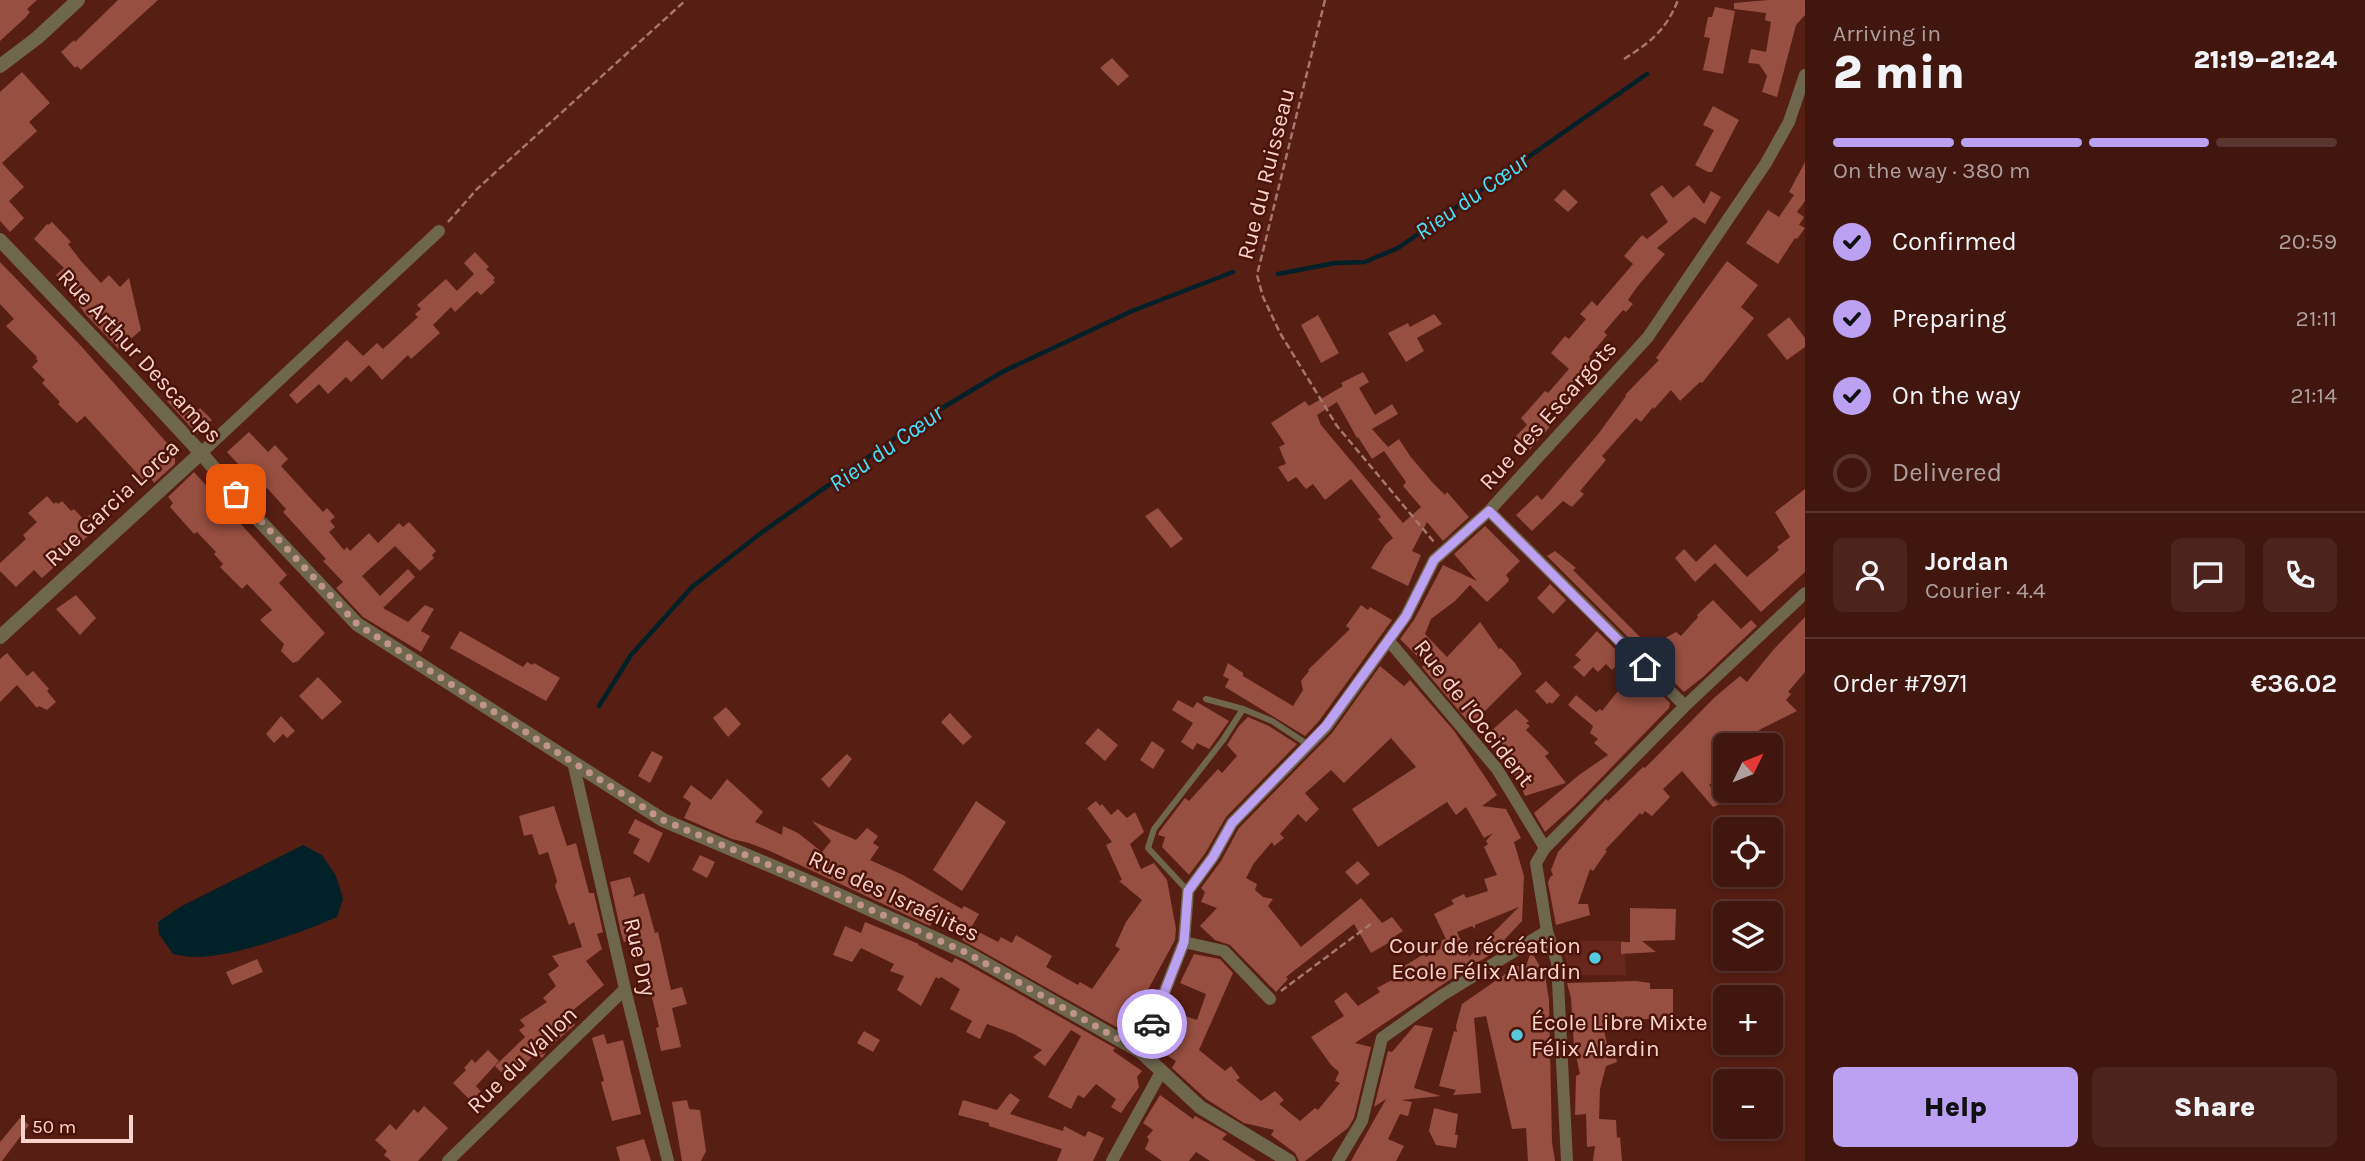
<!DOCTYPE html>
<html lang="en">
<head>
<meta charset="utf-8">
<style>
	:root { --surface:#41160f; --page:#4c231d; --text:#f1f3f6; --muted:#ae9f9e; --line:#5a352f; --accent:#bca0f2 }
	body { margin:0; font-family:Karla,sans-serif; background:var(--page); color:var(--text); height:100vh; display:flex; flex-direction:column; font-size:26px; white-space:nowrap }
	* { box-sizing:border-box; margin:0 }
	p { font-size:23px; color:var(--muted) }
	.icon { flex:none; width:38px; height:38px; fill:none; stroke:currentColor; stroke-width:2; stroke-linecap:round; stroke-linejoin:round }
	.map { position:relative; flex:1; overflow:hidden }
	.details { display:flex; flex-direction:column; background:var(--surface); width:560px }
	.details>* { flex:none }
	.needle { width:46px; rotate:47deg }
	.controls { position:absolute; left:1713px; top:733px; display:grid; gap:14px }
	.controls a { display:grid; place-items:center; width:70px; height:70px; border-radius:10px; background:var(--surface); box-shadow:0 4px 10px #0003,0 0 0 2px var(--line); font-size:35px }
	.scale { position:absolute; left:21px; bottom:18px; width:112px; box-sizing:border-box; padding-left:7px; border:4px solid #f8d3cb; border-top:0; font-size:19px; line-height:24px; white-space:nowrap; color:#f8d3cb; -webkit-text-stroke:5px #4b130a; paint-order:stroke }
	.pin { position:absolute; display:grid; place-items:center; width:60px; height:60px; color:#fff; margin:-30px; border-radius:14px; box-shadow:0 4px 10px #0006 }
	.courier { position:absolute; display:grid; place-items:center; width:70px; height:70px; margin:-35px; border:5px solid #bca0f2; border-radius:50%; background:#fff; color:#222; box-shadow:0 2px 9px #0007 }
	.head em { font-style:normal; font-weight:800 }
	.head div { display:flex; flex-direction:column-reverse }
	.head { display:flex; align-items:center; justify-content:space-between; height:119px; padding:0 28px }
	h1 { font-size:46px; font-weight:800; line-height:52px }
	.bar { display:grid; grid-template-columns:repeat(4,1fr); gap:10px 7px; align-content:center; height:84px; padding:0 28px }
	.bar i { height:9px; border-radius:5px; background:var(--line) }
	.bar .selected { background:var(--accent) }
	.bar p { grid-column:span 4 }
	.line { display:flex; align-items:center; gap:18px; padding:0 28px; border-top:2px solid var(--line) }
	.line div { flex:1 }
	.round { display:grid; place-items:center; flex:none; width:74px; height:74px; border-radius:10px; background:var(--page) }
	ol { padding:0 28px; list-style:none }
	li { display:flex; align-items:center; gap:21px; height:77px }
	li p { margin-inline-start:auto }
	li .icon { padding:7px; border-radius:50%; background:var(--accent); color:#111; stroke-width:4 }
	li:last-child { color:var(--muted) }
	li i { width:38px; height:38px; border:4px solid var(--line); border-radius:50% }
	.primary-button { display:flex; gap:14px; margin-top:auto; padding:14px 28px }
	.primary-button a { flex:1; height:80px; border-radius:10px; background:var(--accent); color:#111; font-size:28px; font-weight:800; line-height:80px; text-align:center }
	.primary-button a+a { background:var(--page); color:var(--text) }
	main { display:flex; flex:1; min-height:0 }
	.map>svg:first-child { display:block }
	.built { fill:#67271c }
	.water { fill:#002127 }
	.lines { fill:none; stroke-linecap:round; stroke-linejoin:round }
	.stream { stroke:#002127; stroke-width:4.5 }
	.building { fill:#974f41; fill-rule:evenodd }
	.path { stroke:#a6776e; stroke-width:2.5; stroke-dasharray:7 3.5; stroke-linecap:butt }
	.service { stroke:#6f674d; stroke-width:6 }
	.minor { stroke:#6f674d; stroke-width:12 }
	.tertiary { stroke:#6f674d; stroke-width:14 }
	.done { stroke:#c0948b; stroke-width:7; stroke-dasharray:0 12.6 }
	.route { stroke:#bca0f2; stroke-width:9 }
	.poi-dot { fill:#55cadf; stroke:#4b130a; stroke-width:2.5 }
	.labels { text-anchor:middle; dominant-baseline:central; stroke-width:5; stroke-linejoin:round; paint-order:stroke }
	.street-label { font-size:23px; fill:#f8d3cb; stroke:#4b130a }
	.poi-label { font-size:23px; fill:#f8d3cb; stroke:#4b130a; text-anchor:end }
	.water-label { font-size:24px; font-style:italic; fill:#46e0fa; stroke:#4b130a }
</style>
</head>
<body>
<main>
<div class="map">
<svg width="1805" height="1161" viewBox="0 0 1805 1161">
	<rect width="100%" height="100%" fill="#571e14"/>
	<path class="built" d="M1561,941h63l2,34h-56z"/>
	<path class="water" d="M303,845l19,10 14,21 7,23 -6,18c-36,16 -104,40 -142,40 -7,0 -15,-2 -22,-3l-14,-20 -1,-12 22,-15z"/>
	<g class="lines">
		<path class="stream" d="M1278,274l57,-11 30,-1 33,-14 249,-174
			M599,706l32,-51 61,-68 69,-54 151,-107 92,-55 128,-60 101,-39"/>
	</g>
	<path class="building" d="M0,0h37l-10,9 3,3 -5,6 -25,23z
		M118,0h40l-77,70 -4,-4 -2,2 -14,-16 13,-12 1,2z
		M1768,0h37v15l-9,10 -19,72 -15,-5 5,-16 -8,-12 -11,-1 3,-14 15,3 5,-30 -6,-2 1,-7 -32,-4v-6z
		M1715,7l20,4 -12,63 -20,-4 7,-32 -6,-1 4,-20h4z
		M1112,58l17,18 -11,10 -18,-18z
		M22,72l28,31 -21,19 8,9 -35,32 22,24 -15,14 15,17 -14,14 -10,-11v-129z
		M1713,106l26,14 -27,52h-4l-13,-7 19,-35 -11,-5z
		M1805,162v39l-8,11 7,5 -5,8 6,3 -8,11 -2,-1 -17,26 -32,-21 22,-33 11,7 15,-22 -5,-3z
		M1662,185l11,13 16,-13 15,19 7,-13 10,6 -16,27 -11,-7 -37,31 8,6 -28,33 -9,13 5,4 -7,8 -3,-2 -19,22 3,3 -18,22 3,3 -21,24 9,8 -52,60 -14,-14 13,-13 -6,-7 24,-27 3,2 21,-24 -18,-16 14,-17 4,3 17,-20 -6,-5 12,-13 5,5 36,-42 -9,-8 18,-21 5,4 21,-17 -18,-28z
		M1564,189l14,13 -10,10 -14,-12z
		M52,222l19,20 -3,2 13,17 20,22 8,-8 11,12 9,-9 12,52 -22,19 -32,-33 -31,-41 8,-7 -30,-29 13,-15 1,1z
		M475,252l14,15 -3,2 9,9 -2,2 2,2 -14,13 -4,-4 -22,21 -4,-5 -18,18 7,8 -29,26 -3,-4 -26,25 -13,-15 -18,17 -5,-5 -18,17 -9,-10 -22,20 -8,-9 58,-55 16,16 14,-13 6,6 35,-32 -3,-3 6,-5 -4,-4 29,-26 11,12 17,-17 -10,-11z
		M1727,261l31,24 -17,22 13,11 -52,65 -2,-1 -20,19 -9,-11 -17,19 -1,-2 -12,15 -5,-4 -34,38 4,4 -26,31 4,3 -12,13 -9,-6 -31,30 -16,-16 21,-20 5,5 57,-67 27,-37 -1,-1 34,-35 -3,-2z
		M0,262l81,84 94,106v12l-21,19 -4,-6 -5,5 -60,-66 -8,7 -19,-19 2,-2 -18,-19 3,-3 -13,-13 6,-6 -2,-2 1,-2 -31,-31 8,-7 -14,-15z
		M1434,314l8,10 -25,14 7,13 -18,11 -18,-29 20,-10 2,4z
		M1318,315l21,38 -18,10 -20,-38z
		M1789,317l16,21v9l-18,13 -20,-25z
		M1363,372l6,10 -10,6 16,27 17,-11 6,10 -26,15 16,18 11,-8 11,17 22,26 13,13 2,-3 22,25 -26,24 -16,-19 -15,29 9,4 -13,31 -37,-18 14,-23 8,-7 -15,-19 3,-2 -30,-38 -26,21 -12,-16 -7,5 -10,-12 -8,5 -10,-15 8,-3 -7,-17 6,-3 -14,-21 34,-22 4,5 34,-20 -2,-3zM1337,402l20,36 1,-1 14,22 12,-8 22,31 -3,4 18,21 -18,16 -82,-98 -4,-10z
		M176,392l19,21 5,-5 12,12 -15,14 -30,-33z
		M249,432l19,20 7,-7 13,14 -7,7 42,46 4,-4 8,9 -5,4 5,6 -6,5 15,18 3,-3 3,4 19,-18 9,10 21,-20 4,4 6,-5 27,29 -4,4 2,3 -14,13 -25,-25 -33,30 18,20 28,-27 7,8 -32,31 25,14 17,-17 9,4 -13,22 9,5 -9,16 -58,-35 -27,-29 7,-6 -20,-21 3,-2 -43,-47 3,-3 -19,-21 -4,3 -36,-39z
		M194,472l93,103 -8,8 46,50 -27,28 -5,2 -12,-12 3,-7 -24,-24 12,-10 -25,-26 -5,5 -22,-22 3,-3 -9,-10 2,-2 -19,-20 -3,2 -24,-27 3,-4 -5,-6z
		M1805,489v83l-44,40 -46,-49 -20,19 -20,-24 9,-9 12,13 19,-18 32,33 32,-27 -2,-3 13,-10 -15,-25z
		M47,496l7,8 2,-2 2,2 4,-3 9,10 3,-2 10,11 7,-6 9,11 -58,53 -8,-8 -18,17 -16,-16v-8l26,-24 -3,-4 14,-13 -9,-9z
		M1158,508l25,31 -12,9 -26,-32z
		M1485,526l35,35 -14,14 3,4 -1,3 -21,20 -17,-17 -15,16 -24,18 -6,15 22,23 33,-35 19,27 2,-1 14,15 7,11 -51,51 -49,-58 3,-3 -25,-25 14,-19 29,-55 34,16 -23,-27z
		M1555,551l21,17 -3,2 70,70 -6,6 -90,-90z
		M1550,584l16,16 -13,14 -16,-16z
		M76,595l20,23 -16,17 -24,-26z
		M1713,600l28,29 10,-9 6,6 -54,51 -19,15 -42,-41 34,-19 5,4 17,-19 -1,-2z
		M1361,605l7,5 2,-3 22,13 -73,101 -14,15 -80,-49 4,-8 -6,-3 5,-13 15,10v3l50,30 10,-16 -2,-9 8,-10 -1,-1 42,-41 -4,-3z
		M1805,617v55l-17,20 3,2 -5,6 11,11 -38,19 3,5 -18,11h-15l-3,-11v36l-17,14 16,17 -12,5 -31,-36 -19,18 7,8 -18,19 -7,-5 -3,4 -2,-2 -35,37 2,1 -14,20 -3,-2 -12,35h10l2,11 -34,10 -8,-42 2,-6 3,-2 -2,-5 7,-18 48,-53 2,2 35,-34 2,1 70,-71 25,-21 7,6 27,-33z
		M460,631l63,36 4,-5 6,3 1,-2 26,15 -14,23 -96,-53z
		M1597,631l27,27 -12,12 -6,-6 -8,8 -5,-5 -9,10 -11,-10 8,-7 -6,-5z
		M7,653l20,23 6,-5 16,18 -2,2 9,11 -9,8 -8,-4 -2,2 -20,-23 -17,17v-43z
		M1380,666l24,20 6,-6 45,52 42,63 -15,11 24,3 15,29 -7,4 10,34 -2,45 -32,34 -33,20 -102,68 16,4 -17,71 -6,10 -43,33h-6l-4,-8 -24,-18 3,-5 -30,-7 -38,-24 -34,-31 4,-7 -18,-11 13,-39 26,9 9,-26 -26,-11 14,-29 26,5 13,14 -34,77 26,21 6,-5 9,12 -4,2 25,21 14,-10 9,9 -5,4 21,17 15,-13 3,2 22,-27 -5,-2 4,-9 -8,-7 -20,-28 33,-21 -10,-15 12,-9 12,14 22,-14 -3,-4 24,-13 -3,-5 26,-16 2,3 14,-8 2,-9 4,-1 -12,-25 20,-10 -3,-4 13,-6 2,4 22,-7 -4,-12 13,-4 -13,-28 4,-3 -2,-3 7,-8 -9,5 -18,-31 -10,8 -9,-13 -69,45 -26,-38 64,-42 -25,-29 -47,45 -13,-13 -26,23 14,16 -13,13 -8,-8 -18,20 4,4 -10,8 -2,-4 -18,21 -8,15 11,6 -2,6 8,7 10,2 -5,7 33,41 60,-49 21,25 10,-6 11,14 -8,5 2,2 -26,15 -17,-29 -68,53 2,2 -12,13 -46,-47 -15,-5 -15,-14 17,-18 -16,-6 4,-10 -4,-4 20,-27 18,-33 93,-95zM1519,907l-50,50 -12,-25 15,-6 3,3v-4z
		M1643,676l27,27 -1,5 -94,97 -30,27 -11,-19 45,-38 29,-20 -14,-12 4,-4 -8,-6 3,-7 -25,-21 8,-10 20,17 4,-3 2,2 16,-20 7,5z
		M318,677l24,25 -20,18 -23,-24z
		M1546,681l14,14 -8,9 -2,-2 -3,2 -12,-13z
		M1178,700l15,8 4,-6 32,19 -20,28 -12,-6 -4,7 -12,-8 12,-19 -21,-13z
		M726,707l15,17 -13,13 -15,-19z
		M1516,709l13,12 -3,2 4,3 -4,4 23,23 -4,3 21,27 -41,13 -5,-13 -37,-45z
		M950,713l22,24 -9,8 -22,-23z
		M281,716l14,15 -8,7 -4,-4 -9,9 -8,-9z
		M1248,717l21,9 28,18 -71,73 -20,35 -17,23 -27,-28 3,-10 -7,-2 1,-3 26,-34 4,3 29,-32 4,4 15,-17 -10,-11 12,-19z
		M1098,728l20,17 -13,16 -20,-18z
		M1152,741l13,9 -12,19 -13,-9z
		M652,751l11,6 -13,26 -12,-7z
		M847,754l5,5 -23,29 -8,-9z
		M727,779l36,33 -8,10 27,13 1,-9 15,7 24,19 9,-11 -19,-20 44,19 11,-12 11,8 -5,7 6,4 -9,13 33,15 59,34 2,-3 15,8 -8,14 27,14 3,-5 11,6 4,-8 36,21 -6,11 32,18 2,-3 12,7 28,-40 -5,-3 11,-24 16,-22 -23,-19 3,-1 -16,-35 6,-3 -25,-34 9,-7 4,5 2,-2 9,11 7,-6 9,9 8,-6 9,20 -14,12 11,25 13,-6 13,17 9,49 -1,11 -50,92 -163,-92 2,-3 -31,-15 -3,4 -160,-75 -21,-8 -17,-4 -48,-21 7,-15 -8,-6 8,-12 20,15z
		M976,801l30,21 -44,69 -29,-21z
		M554,806l13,40 9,-3 13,50h5l9,39 -6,2 5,15 -16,12 18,24 -37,30 8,10 -35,30 6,-2 -4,5 -5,-5 -29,26 -13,-13 30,-29 -6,-7 6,-4 -5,-6 27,-18 -4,-4 13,-12 -8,-12 11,-8 -7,-10 30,-9 -8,-25 -5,3 -14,-39 2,-5 -9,-29 -9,3 -7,-21 -8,2 -5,-20z
		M635,819l28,14 -14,30 -16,-10 7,-14 -12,-6z
		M700,855l15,7 -8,16 -15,-8z
		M1358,861l12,13 -13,11 -12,-13z
		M630,877l5,16 -2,4 11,-4 11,40 3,-1 13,58 11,-3 5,17 -15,4 9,39 -20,4 -5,-23 3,-1 -21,-89 -14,4 -3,-9 -11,-51z
		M1630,908l46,1 -1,31 -33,1 14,11 -35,2v-12h9z
		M865,922l54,22 -1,1 34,18 3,-5 8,4 152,86 -2,3 29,20 -5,6 2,10 -18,26 -10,-6 5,-8 -20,-15 -12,14 -6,-3 -7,14 -23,-12 33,-61 -10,-6 -26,36 -12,-9 9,-7 -28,-16 -27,-10 -7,15 -14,-7 6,-11 -22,-12 10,-20 -19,-12 -2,2 -3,-2 -15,29 -24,-16 7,-14 -14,-5 4,-7 -33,-16 -9,14 -19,-7 12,-29 16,7z
		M1531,951l14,24 4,25 3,142 3,19h-27l-2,-33 -14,1 -26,-113 -12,2 7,75 -28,2 3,-5 -17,-4 15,-55 3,1 -1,-6 6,-22 55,-38 9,1z
		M257,959l6,13 -31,13 -6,-13z
		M1636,981l14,2v6h23v29h-4v7h-18l-1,-6 -48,1 6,30 6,-1 3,13 -11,4 -6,23 -1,30 17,1 1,18 3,-1 2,24h-29l2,-15 -8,1 -1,-33 -11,1 1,-39 4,-2 -6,-27 -3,-49 -4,-15z
		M1415,1025l18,3 -19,60 27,8 -40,4 11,2 -4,14 -8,-2 -12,25 16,7 -8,15h-45l35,-62 -12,8 14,-56 4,1z
		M864,1031l16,9 -7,12 -16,-9z
		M604,1034l3,10 16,-4 18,74 -29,7 -11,-39 3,-1 -12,-43z
		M488,1050l11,11 -23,25 6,7 -9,10 -20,-20 13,-13 -2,-2 8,-9 3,4z
		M1010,1093l10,7 -10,14 53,17 1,-5 21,11 3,-6 16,7 -11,23h-36l5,-12 -73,-23v-3l-31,-8 5,-15 34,10z
		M1160,1095l33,24 2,-3 32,18 -5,5 34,22h-46l-14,-9 -7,9h-27l-17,-12 4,-9 -2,-3 6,-7 -10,-7z
		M687,1100l2,9 11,1 6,41 -5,10h-19l-10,-59z
		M424,1106l24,22 -30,33h-27l-7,-6 3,-4 -12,-11 15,-16 6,6 18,-21 4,4z
		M1434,1108l24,6 -3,21h3l-2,13 -20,-3 -7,-14z
		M20,1118l9,7 -27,36h-2v-19z
		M644,1139l7,22h-31l-4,-14z"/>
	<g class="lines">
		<path class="path" d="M1325,0l-68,275 6,22 17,36 57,93 97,116
			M1624,59c27,-17 42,-29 54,-59
			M448,222l29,-33 209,-189
			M1281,991l91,-68"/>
		<path class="service" d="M1206,699l37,10 29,12 35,23
			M1188,891l-40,-43 6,-19 69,-89 20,-31"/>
		<path class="minor" d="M201,453l238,-222
			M1489,511l196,195
			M1389,641l108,128 48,79
			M573,762l52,227 43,172
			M1184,942l40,9 46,48
			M1141,1052l43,-110 4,-51 25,-34 19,-34 94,-96 80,-111 28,-56 55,-49 159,-174 118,-174 23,-41 16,-47
			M448,1161l177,-172
			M1112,1161l49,-89
			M1338,1161l24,-40 20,-83 59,-42 106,-65
			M1567,1161l-10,-199 -10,-31 -11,-68 9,-15 140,-142 120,-113"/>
		<path class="tertiary" d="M0,66l37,-28 41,-38
			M0,240l125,131 76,82 52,61 104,110 306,196 151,64 153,69 174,99 59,55 89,54
			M0,637l201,-184"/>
	</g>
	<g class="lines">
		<path class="done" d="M236,494l121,130 306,196 151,64 153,69 174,99 11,-28"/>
		<path class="route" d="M1152,1024l32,-82 4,-51 25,-34 19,-34 94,-97 80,-110 28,-56 55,-49 156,156"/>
	</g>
	<g class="poi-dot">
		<circle cx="1595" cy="958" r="7"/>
		<circle cx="1517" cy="1035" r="7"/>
	</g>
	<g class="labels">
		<g class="street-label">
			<text transform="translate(1266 174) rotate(-76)">Rue du Ruisseau</text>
			<text transform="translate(140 356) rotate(47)">Rue Arthur Descamps</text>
			<text transform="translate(1548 415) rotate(-48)">Rue des Escargots</text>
			<text transform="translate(112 503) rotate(-43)">Rue Garcia Lorca</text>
			<text transform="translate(1474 713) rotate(52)">Rue de l'Occident</text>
			<text transform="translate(894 896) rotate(25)">Rue des Israélites</text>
			<text transform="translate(640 957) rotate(77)">Rue Dry</text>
			<text transform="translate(522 1060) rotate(-44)">Rue du Vallon</text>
		</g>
		<g class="poi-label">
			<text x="1581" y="945">Cour de récréation<tspan x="1581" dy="26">Ecole Félix Alardin</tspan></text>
			<text x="1531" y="1022" text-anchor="start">École Libre Mixte<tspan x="1531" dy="26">Félix Alardin</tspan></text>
		</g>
		<g class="water-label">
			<text transform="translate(1472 196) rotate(-35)">Rieu du Cœur</text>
			<text transform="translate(886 448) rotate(-35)">Rieu du Cœur</text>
		</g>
	</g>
</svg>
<div class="controls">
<a><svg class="needle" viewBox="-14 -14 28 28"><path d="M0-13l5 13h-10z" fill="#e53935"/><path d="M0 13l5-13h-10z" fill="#ae9f9e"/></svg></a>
<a><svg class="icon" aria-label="locate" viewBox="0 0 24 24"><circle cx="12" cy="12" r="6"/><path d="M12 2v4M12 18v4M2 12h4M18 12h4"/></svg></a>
<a><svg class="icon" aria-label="layers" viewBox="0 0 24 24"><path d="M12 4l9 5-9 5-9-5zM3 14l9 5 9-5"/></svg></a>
<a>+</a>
<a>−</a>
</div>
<div class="scale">50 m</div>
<div class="pin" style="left:236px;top:494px;background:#ea580c"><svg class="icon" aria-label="bag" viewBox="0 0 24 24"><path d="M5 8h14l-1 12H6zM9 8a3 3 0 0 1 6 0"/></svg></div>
<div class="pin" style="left:1645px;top:667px;background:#1f2937"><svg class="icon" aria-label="home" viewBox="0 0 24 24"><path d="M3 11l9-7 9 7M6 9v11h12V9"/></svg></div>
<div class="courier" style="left:1152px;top:1024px"><svg class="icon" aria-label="car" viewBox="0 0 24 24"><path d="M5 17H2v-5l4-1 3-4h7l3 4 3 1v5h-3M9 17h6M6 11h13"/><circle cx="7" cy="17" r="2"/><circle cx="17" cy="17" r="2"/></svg></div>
</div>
<section class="details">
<div class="head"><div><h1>2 min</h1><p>Arriving in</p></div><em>21:19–21:24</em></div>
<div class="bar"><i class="selected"></i><i class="selected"></i><i class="selected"></i><i></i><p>On the way · 380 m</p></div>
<ol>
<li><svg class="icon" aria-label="check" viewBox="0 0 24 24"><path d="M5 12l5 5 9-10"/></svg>Confirmed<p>20:59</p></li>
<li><svg class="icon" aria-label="check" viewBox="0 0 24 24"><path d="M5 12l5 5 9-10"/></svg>Preparing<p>21:11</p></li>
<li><svg class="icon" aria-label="check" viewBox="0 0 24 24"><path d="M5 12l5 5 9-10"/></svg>On the way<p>21:14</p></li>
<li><i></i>Delivered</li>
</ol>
<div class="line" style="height:126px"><a class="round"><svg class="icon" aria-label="person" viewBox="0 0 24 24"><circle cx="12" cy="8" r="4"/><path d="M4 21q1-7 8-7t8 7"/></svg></a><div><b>Jordan</b><p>Courier · 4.4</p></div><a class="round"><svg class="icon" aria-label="chat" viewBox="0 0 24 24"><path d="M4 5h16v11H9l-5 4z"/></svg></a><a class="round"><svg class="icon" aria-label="phone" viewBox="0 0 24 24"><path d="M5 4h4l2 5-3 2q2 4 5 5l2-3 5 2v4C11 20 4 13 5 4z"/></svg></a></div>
<div class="line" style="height:91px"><div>Order #7971</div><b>€36.02</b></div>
<div class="primary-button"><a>Help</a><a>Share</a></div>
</section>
</main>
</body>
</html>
